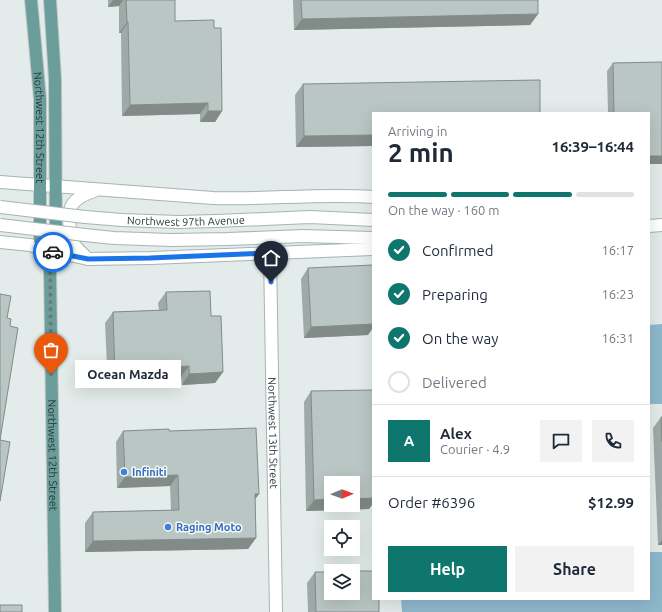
<!DOCTYPE html>
<html lang="en">
<head>
<meta charset="utf-8">
<style>
	:root { --surface:#fff; --page:#f2f2f3; --text:#1f2937; --muted:#747a83; --line:#e0e1e3; --accent:#0f766e }
	body { margin:0; font-family:Ubuntu,sans-serif; background:var(--page); color:var(--text); height:100vh; display:flex; flex-direction:column; font-size:15px; white-space:nowrap }
	* { box-sizing:border-box; margin:0 }
	p { font-size:13px; color:var(--muted) }
	.icon { flex:none; width:22px; height:22px; fill:none; stroke:currentColor; stroke-width:2; stroke-linecap:round; stroke-linejoin:round }
	.map { position:relative; flex:1; overflow:hidden }
	.drawer { position:absolute; left:372px; top:112px; width:278px; height:488px; display:flex; flex-direction:column; background:var(--surface); border-radius:0px; box-shadow:0 4px 16px #0002 }
	.drawer>* { flex:none }
	.needle { width:26px; rotate:89deg }
	.fabs { position:absolute; left:324px; top:476px; display:grid; gap:8px }
	.fabs a { display:grid; place-items:center; width:36px; height:36px; border-radius:0px; background:var(--surface); box-shadow:0 4px 16px #0002; font-size:20px }
	.pin { position:absolute; display:grid; place-items:center; width:34px; height:34px; color:#fff; margin:-41px -17px; border-radius:50% 50% 50% 0; rotate:-45deg; box-shadow:0 0 4px #0007 }
	.pin .icon { rotate:45deg }
	.courier { position:absolute; display:grid; place-items:center; width:40px; height:40px; margin:-20px; border:3px solid #1a73e8; border-radius:50%; background:#fff; color:#222; box-shadow:0 1px 5px #0007 }
	.bubble { position:absolute; height:28px; border-radius:0px; background:var(--surface); box-shadow:0 4px 16px #0002; font-size:13px; font-weight:700; line-height:28px; text-align:center }
	.overview em { font-style:normal; font-weight:700 }
	.overview div { display:flex; flex-direction:column-reverse }
	.overview { display:flex; align-items:center; justify-content:space-between; height:68px; padding:0 16px }
	h1 { font-size:26px; font-weight:700; line-height:30px }
	.bar { display:grid; grid-template-columns:repeat(4,1fr); gap:6px 4px; align-content:center; height:48px; padding:0 16px }
	.bar i { height:5px; border-radius:3px; background:var(--line) }
	.bar .active { background:var(--accent) }
	.bar p { grid-column:span 4 }
	.line { display:flex; align-items:center; gap:10px; padding:0 16px; border-top:1px solid var(--line) }
	.line div { flex:1 }
	.round { display:grid; place-items:center; flex:none; width:42px; height:42px; border-radius:0px; background:var(--page) }
	ol { padding:0 16px; list-style:none }
	li { display:flex; align-items:center; gap:12px; height:44px }
	li p { margin-inline-start:auto }
	li .icon { padding:4px; border-radius:50%; background:var(--accent); color:#fff; stroke-width:4 }
	li:last-child { color:var(--muted) }
	li i { width:22px; height:22px; border:2px solid var(--line); border-radius:50% }
	.primary-button { display:flex; gap:8px; margin-top:auto; padding:8px 16px }
	.primary-button a { flex:1; height:46px; border-radius:0px; background:var(--accent); color:#fff; font-size:16px; font-weight:700; line-height:46px; text-align:center }
	.primary-button a+a { background:var(--page); color:var(--text) }
	.map>svg:first-child { display:block }
	.water { fill:#8fb8cd }
	.lines { fill:none; stroke-linecap:round; stroke-linejoin:round }
	.minor-casing { stroke:#a6b4b2; stroke-width:14 }
	.major-casing { stroke:#c2c8c8; stroke-width:14 }
	.minor { stroke:#fff; stroke-width:12 }
	.major { stroke:#6b9e9a; stroke-width:12 }
	.minor-bridge-casing { stroke:#a6b4b2; stroke-width:14; stroke-linecap:butt }
	.minor-bridge { stroke:#fff; stroke-width:12 }
	.wall { fill:#9faaa8 }
	.shaded-wall { fill:#828b88 }
	.building { fill:#b9c6c3; stroke:#828b88 }
	.done { stroke:#677a78; stroke-width:4; stroke-dasharray:0 7.2 }
	.route { stroke:#1a73e8; stroke-width:5 }
	.shop-dot { fill:#3f7fe0; stroke:#f3f9f7; stroke-width:1.5 }
	.labels { text-anchor:middle; dominant-baseline:central; stroke-width:3; stroke-linejoin:round; paint-order:stroke }
	.street-label { font-size:11px; fill:#243c3a; stroke:#f3f9f7 }
	.shop-label { font-size:11px; font-weight:bold; fill:#366cbe; stroke:#f3f9f7; text-anchor:start }
</style>
</head>
<body>
<div class="map">
<svg width="662" height="612" viewBox="0 0 662 612">
	<rect width="100%" height="100%" fill="#e3ecea"/>
	<path class="water" d="M662,324v80h-13v-79z
		M649,552h13v60h-260l-1,-13h248z"/>
	<g class="lines">
		<defs>
			<g id="minor">
				<path d="M0,182l213,16c53,2 107,-5 160,-1"/>
				<path id="s1" d="M85,217l37,3 56,2 38,-1 94,-4 63,3"/>
				<path d="M649,226l13,-1"/>
				<path d="M85,235l29,3 57,2 57,-1 75,-3 70,2"/>
				<path d="M0,242l30,3 20,6 38,8 63,-1 222,-9"/>
				<path id="s2" d="M270,253l6,359"/>
				<path d="M88,259c-5,-5 -11,-10 -15,-16 -2,-4 -3,-10 -3,-15 -4,-23 4,-30 24,-37"/>
			</g>
			<g id="major">
				<path id="s3" d="M31,0l3,32 6,67v141l10,11"/>
				<path id="s4" d="M50,0l5,79 1,161 -6,11v19l5,342"/>
			</g>
		</defs>
		<use href="#minor" class="minor-casing"/>
		<use href="#major" class="major-casing"/>
		<use href="#minor" class="minor"/>
		<use href="#major" class="major"/>
		<defs>
			<path id="minor-bridge" d="M0,207l85,10
				M0,225l85,10"/>
		</defs>
		<use href="#minor-bridge" class="minor-bridge-casing"/>
		<use href="#minor-bridge" class="minor-bridge"/>
	</g>
	<path class="wall" d="M108,0h67v21l39,7 8,83 -7,11h-15v-8l-78,2 -1,-83h-2v-27l-11,1z
		M293,0h245v14l-8,11 -236,5z
		M662,62v102h-13v-51h-41l-1,-42 6,-8z
		M303,84l70,29v33l-77,1 -1,-52z
		M308,268l60,67 -64,3 -3,-59z
		M166,292l45,24 12,56 -8,11 -33,2 -1,-8 -25,1 -4,7 -44,2 -3,-64 8,-11 46,-2 -1,-7z
		M311,391l58,118 -63,2 -2,-109z
		M661,417h1v128h-4l-5,-117z
		M123,431h46l86,68 1,39 -8,11 -163,3v-29l8,-11 78,-2 -1,-24 -53,2 -1,-46z
		M315,572l64,40h-71l-1,-29z"/>
	<path class="shaded-wall" d="M113,0h10l-4,6 -11,1z
		M538,14l-8,11 -236,5 8,-11z
		M127,22h1l-7,11h-2z
		M208,103l-8,11 -78,2 8,-11z
		M208,111h14l-7,11h-15z
		M373,135v11l-77,1 8,-11z
		M649,156h13v8h-13z
		M373,324v4l-5,7 -64,3 7,-11z
		M189,366l-8,11 -25,1 -4,7 -44,2 7,-11 44,-8z
		M223,372l-8,11 -33,2 7,-11z
		M178,475l-8,11 -53,2 8,-11z
		M255,494h4l-8,11z
		M373,498v6l-4,5 -63,2 8,-11 17,-1v6h22v-6z
		M256,538l-8,11 -163,3 8,-11z
		M662,540v5h-4z"/>
	<path class="building" d="M126,0h49v21l39,-1v8h7l1,83h-14v-8l-78,2 -2,-83h-1z
		M301,0h237v14l-236,5z
		M662,62v94h-13v-43h-35l-1,-50z
		M540,80v33h-167v22l-69,1 -1,-52z
		M373,265v59l-62,3 -3,-59z
		M210,291l1,25h10l2,56 -34,2v-8l-30,2v6l-44,2 -2,-64 54,-2 -1,-18z
		M0,294l11,2 -4,22 4,1 -1,7 8,2 -18,112 10,2 -10,59z
		M373,390v108l-20,1v-16h-22v16l-17,1 -3,-109z
		M661,417h1v25z
		M256,428l3,66h-4l1,44 -163,3v-29l86,-2 -1,-35 -53,2 -2,-46 46,-2v2z
		M353,571h20v28h6v13h-63l-1,-40h16v21h22z
		M0,605h22v7h-22z"/>
	<g class="lines">
		<path class="done" d="M51,374l-1,-123 3,1"/>
		<path class="route" d="M53,252l35,7 62,-1 120,-5 1,29"/>
	</g>
	<g class="shop-dot">
		<circle cx="124" cy="472" r="4"/>
		<circle cx="168" cy="527" r="4"/>
	</g>
	<g class="labels">
		<g class="street-label">
			<text stroke="none"><textPath href="#s3" startOffset="128">Northwest 12th Street</textPath></text>
			<text stroke="none"><textPath href="#s1" startOffset="101">Northwest 97th Avenue</textPath></text>
			<text stroke="none"><textPath href="#s2" startOffset="180">Northwest 13th Street</textPath></text>
			<text stroke="none"><textPath href="#s4" startOffset="457">Northwest 12th Street</textPath></text>
		</g>
		<g class="shop-label">
			<text x="132" y="472">Infiniti</text>
			<text x="176" y="527">Raging Moto</text>
		</g>
	</g>
</svg>
<div class="fabs">
<a><svg class="needle" viewBox="-14 -14 28 28"><path d="M0-13l5 13h-10z" fill="#e53935"/><path d="M0 13l5-13h-10z" fill="#747a83"/></svg></a>
<a><svg class="icon" aria-label="locate" viewBox="0 0 24 24"><circle cx="12" cy="12" r="6"/><path d="M12 2v4M12 18v4M2 12h4M18 12h4"/></svg></a>
<a><svg class="icon" aria-label="layers" viewBox="0 0 24 24"><path d="M12 4l9 5-9 5-9-5zM3 14l9 5 9-5"/></svg></a>
</div>
<div class="pin" style="left:51px;top:374px;background:#ea580c"><svg class="icon" aria-label="bag" viewBox="0 0 24 24"><path d="M5 8h14l-1 12H6zM9 8a3 3 0 0 1 6 0"/></svg></div>
<div class="pin" style="left:271px;top:282px;background:#1f2937"><svg class="icon" aria-label="home" viewBox="0 0 24 24"><path d="M3 11l9-7 9 7M6 9v11h12V9"/></svg></div>
<div class="courier" style="left:53px;top:252px"><svg class="icon" aria-label="car" viewBox="0 0 24 24"><path d="M5 17H2v-5l4-1 3-4h7l3 4 3 1v5h-3M9 17h6M6 11h13"/><circle cx="7" cy="17" r="2"/><circle cx="17" cy="17" r="2"/></svg></div>
<div class="bubble" style="left:75px;top:360px;width:106px">Ocean Mazda</div>
<section class="drawer">
<div class="overview"><div><h1>2 min</h1><p>Arriving in</p></div><em>16:39–16:44</em></div>
<div class="bar"><i class="active"></i><i class="active"></i><i class="active"></i><i></i><p>On the way · 160 m</p></div>
<ol>
<li><svg class="icon" aria-label="check" viewBox="0 0 24 24"><path d="M5 12l5 5 9-10"/></svg>Confirmed<p>16:17</p></li>
<li><svg class="icon" aria-label="check" viewBox="0 0 24 24"><path d="M5 12l5 5 9-10"/></svg>Preparing<p>16:23</p></li>
<li><svg class="icon" aria-label="check" viewBox="0 0 24 24"><path d="M5 12l5 5 9-10"/></svg>On the way<p>16:31</p></li>
<li><i></i>Delivered</li>
</ol>
<div class="line" style="height:72px"><b class="round" style="background:var(--accent);color:#fff">A</b><div><b>Alex</b><p>Courier · 4.9</p></div><a class="round"><svg class="icon" aria-label="chat" viewBox="0 0 24 24"><path d="M4 5h16v11H9l-5 4z"/></svg></a><a class="round"><svg class="icon" aria-label="phone" viewBox="0 0 24 24"><path d="M5 4h4l2 5-3 2q2 4 5 5l2-3 5 2v4C11 20 4 13 5 4z"/></svg></a></div>
<div class="line" style="height:52px"><div>Order #6396</div><b>$12.99</b></div>
<div class="primary-button"><a>Help</a><a>Share</a></div>
</section>
</div>
</body>
</html>
